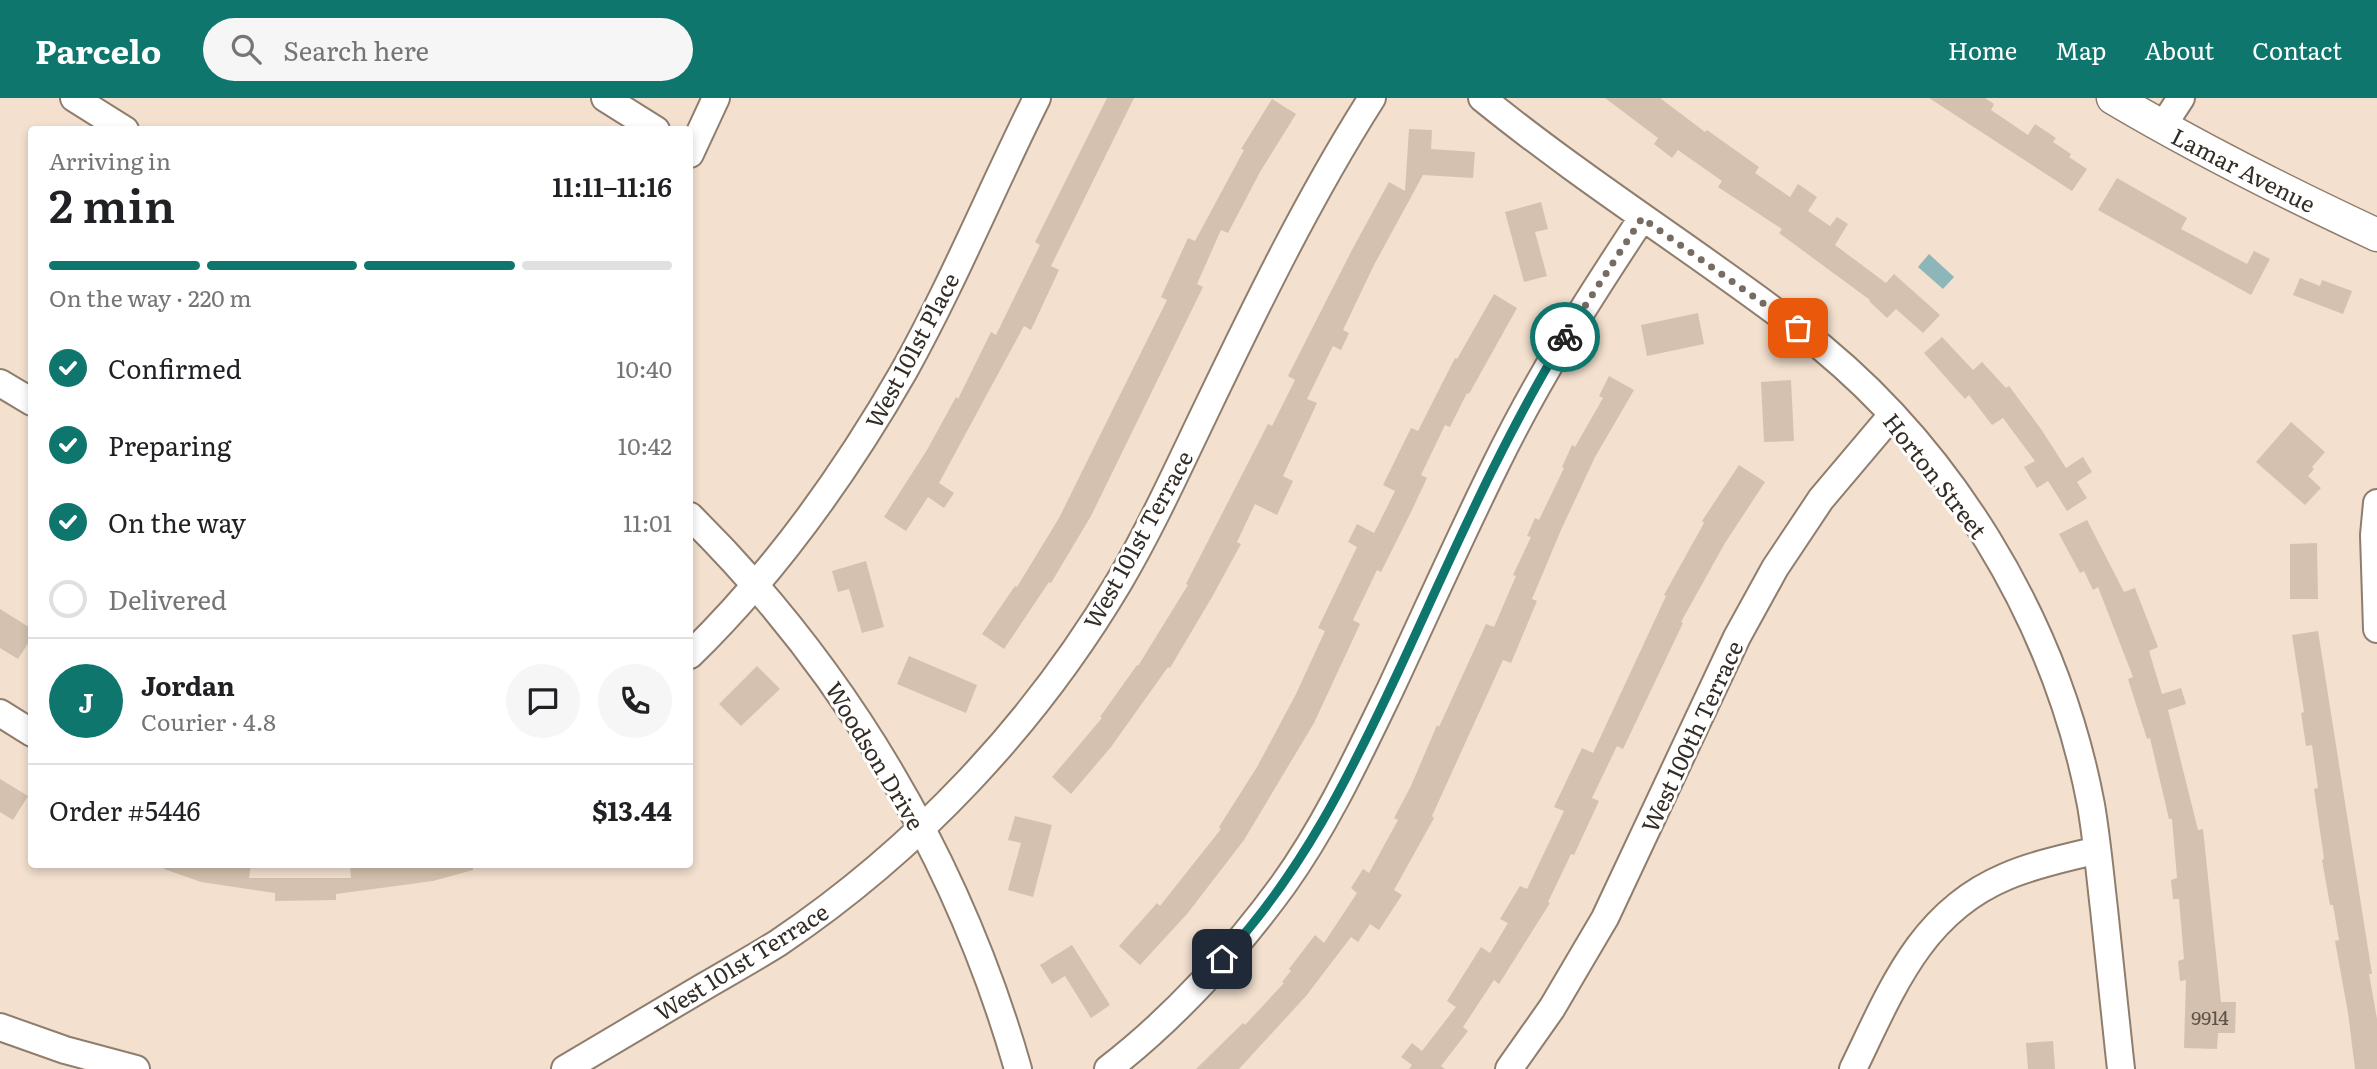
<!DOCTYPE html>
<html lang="en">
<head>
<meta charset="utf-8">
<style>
	:root { --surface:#fff; --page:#f6f6f6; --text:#202124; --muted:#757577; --line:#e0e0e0; --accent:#0f766e }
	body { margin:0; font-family:Literata,serif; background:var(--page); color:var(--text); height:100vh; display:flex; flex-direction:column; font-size:26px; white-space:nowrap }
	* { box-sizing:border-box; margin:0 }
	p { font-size:23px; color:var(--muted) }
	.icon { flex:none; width:38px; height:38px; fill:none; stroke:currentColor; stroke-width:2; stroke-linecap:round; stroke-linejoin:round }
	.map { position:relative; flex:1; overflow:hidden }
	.panel { position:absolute; left:28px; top:28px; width:665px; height:742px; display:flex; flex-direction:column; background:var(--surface); border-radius:7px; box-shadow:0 4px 10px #0003 }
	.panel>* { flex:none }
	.pin { position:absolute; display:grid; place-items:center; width:60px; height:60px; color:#fff; margin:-30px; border-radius:14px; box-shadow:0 4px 10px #0006 }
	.courier { position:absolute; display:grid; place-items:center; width:70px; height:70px; margin:-35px; border:5px solid #0f766e; border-radius:50%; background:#fff; color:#222; box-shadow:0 2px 9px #0007 }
	.overview em { font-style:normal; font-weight:600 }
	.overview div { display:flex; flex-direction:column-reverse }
	.overview { display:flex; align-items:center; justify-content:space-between; height:119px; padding:0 21px }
	h1 { font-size:46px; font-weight:600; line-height:52px }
	.bar { display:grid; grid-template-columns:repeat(4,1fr); gap:10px 7px; align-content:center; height:84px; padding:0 21px }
	.bar i { height:9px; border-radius:5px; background:var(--line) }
	.bar .current { background:var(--accent) }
	.bar p { grid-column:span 4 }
	.line { display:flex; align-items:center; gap:18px; padding:0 21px; border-top:2px solid var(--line) }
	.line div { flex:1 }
	.round { display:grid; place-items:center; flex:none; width:74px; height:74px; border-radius:37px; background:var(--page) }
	ol { padding:0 21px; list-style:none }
	li { display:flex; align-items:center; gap:21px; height:77px }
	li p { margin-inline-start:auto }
	li .icon { padding:7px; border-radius:50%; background:var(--accent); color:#fff; stroke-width:4 }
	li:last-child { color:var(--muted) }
	li i { width:38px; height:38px; border:4px solid var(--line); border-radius:50% }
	header { display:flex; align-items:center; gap:42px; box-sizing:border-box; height:98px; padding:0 35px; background:var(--accent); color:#fff }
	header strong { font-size:33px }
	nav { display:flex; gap:38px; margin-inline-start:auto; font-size:24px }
	.search { width:490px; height:63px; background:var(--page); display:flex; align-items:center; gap:18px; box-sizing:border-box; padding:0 24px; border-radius:38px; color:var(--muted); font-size:26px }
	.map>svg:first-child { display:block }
	.water { fill:#8cb6b7 }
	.building { fill:#d4c1af }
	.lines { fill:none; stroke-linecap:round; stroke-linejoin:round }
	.minor-casing { stroke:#8f7d6d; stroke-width:30 }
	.tertiary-casing { stroke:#8f7d6d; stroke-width:35 }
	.minor { stroke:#fff; stroke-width:26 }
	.tertiary { stroke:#fff; stroke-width:32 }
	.done { stroke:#776c61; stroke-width:7; stroke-dasharray:0 12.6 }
	.route { stroke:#0f766e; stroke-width:9 }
	.labels { text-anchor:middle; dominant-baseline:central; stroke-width:6; stroke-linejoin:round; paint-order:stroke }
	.number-label { font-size:19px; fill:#5c5248 }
	.street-label { font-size:23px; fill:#342d26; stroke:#fff }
</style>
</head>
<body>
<header>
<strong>Parcelo</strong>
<div class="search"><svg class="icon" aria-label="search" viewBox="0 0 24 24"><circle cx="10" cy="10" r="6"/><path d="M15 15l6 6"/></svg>Search here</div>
<nav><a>Home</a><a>Map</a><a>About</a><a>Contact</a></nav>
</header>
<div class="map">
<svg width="2377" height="971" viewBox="0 0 2377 971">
	<rect width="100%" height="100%" fill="#f3e0ce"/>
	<path class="water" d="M1929,156l25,23 -11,12 -25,-22z"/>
	<path class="building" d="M1107,0h27l-83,168 8,4 -28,60 -7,-4 -85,157 15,10 -10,15 -16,-11 -22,34 -22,-14 43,-67 29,-53 2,2 33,-67 5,3 44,-90 -5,-3z
		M1605,0h55l45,34 2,-2 52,37 -4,6 35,24 8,-13 19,13 -9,14 22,15 7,-9 11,7 -13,21 51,38 8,-9 46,41 -17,18 -27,-24 -9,9 -18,-17 1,-1 -91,-67 3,-4 -64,-42 4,-6 -44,-31 -6,8 -18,-14 4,-6z
		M1929,0h56l9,6 -3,6 37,25 7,-11 21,14 -3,4 18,12 -2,3 18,12 -15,22z
		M1272,1l24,15 -36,58 -32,61 -7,-3 -24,54 6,3 -112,229 -40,67 -2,-1 -45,67 -22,-15 33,-48 2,1 42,-69 108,-218 -6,-3 27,-59 7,3 49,-91 -3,-1z
		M1409,31l23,1 -1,19 44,3 -2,26 -50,-3 -49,90 -31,65 6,3 -8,17 -8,-4 -26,53 10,4 -34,73 10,5 -16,34 -22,-11 -18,38 4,2 -29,53 -42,71 -2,-1 -57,80 -40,47 -19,-17 50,-59 -2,-1 37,-52 1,1 50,-81 -2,-1 82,-160 4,2 23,-46 -7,-4 65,-128 36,-66 16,9z
		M2117,80l70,40 -6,11 66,35 7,-13 16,8 -19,36 -153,-85z
		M1541,104l7,27 -13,3 12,44 -23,6 -19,-70z
		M2300,180l20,8 2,-6 30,11 -9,23 -50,-19z
		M1494,196l23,14 -48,86 -2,-1 -17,34 -5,-2 -24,50 6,3 -16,34 -30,60 -4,-2 -24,50 7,4 -46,99 -70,117 -57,74 -47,51 -21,-19 38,-43 3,3 61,-77 -2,-2 38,-60 39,-73 29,-63 -7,-3 39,-81 -9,-5 9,-18 17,9 21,-42 -12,-6 28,-57 7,3 37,-73 2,1z
		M1698,215l6,31 -57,12 -6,-31z
		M1942,239l31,33 9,-8 24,26 3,-2 32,43 25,39 17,-11 9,15 -15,10 10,16 -20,13 -19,-30 -11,7 -13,-21 11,-6 -32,-43 -11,7 -23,-30 -4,4 -41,-46z
		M1609,278l25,14 -39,67 -34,73 -29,69 5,2 -26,62 -8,-3 -71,156 2,2 -40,72 8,5 -23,35 -9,-6 -12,18 -7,-5 -45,59 -67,73h-43l47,-46 2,2 39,-42 -2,-1 9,-11 -2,-2 26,-34 9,8 33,-50 -6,-5 12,-19 6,4 29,-53 -4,-2 17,-32 26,-61 2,2 47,-103 8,3 22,-51 -3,-1 18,-38 -4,-1 8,-18 4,2 25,-52 -2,-1 10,-22 3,2 28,-49 -4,-2z
		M1791,282l3,61 -30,1 -3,-60z
		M2291,324l34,30 -13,15 2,2 -6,7 13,12 -16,17 -49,-43z
		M1739,367l26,17 -40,61 -44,79 2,1 -60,126 -6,-3 -25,52 7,3 -25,54 -3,-1 -23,48 2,1 -51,81 -5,-4 -31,47 5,4 -27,35 4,3h-36l3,-4 -11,-8 11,-14 10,8 34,-44 -9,-6 34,-54 9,6 18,-30 -8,-4 20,-33 7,3 37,-78 -10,-4 28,-59 11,5 73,-157 -2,-1 40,-72 -2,-2z
		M2087,422l37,72 11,-4 23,59 -9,4 13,43 19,-6 5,16 -18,6 30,120 5,-1 18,173h15l-1,31h-17l-1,16 -33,-1 2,-68 -6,1 -2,-20 6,-2 -5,-60h-6l-2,-19 6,-2 -5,-59h-3l-19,-81 -3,1 -19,-60 5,-2 -35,-90 -5,3 -9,-19 -4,2 -21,-39z
		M2317,445l1,56h-28v-55z
		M866,463l18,66 -22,6 -13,-44 -11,3 -6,-21z
		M0,511l32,20v8l-14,22 -18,-11z
		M2318,533l54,343h-3l8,45v50h-22l-7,-56 -13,-72 4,-1 -6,-35h-3l-8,-45 2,-1 -10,-70 4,-1 -6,-43 -6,1 -5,-33 3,-1 -12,-77z
		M909,558l68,29 -11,28 -69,-29z
		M757,568l23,23 -39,37 -22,-22z
		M0,681l28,17 -15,24 -13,-8z
		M1015,718l37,9 -19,72 -25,-7 13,-47 -13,-3z
		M165,766h86l-2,14h102l-1,-14h123v6l-40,11 -97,13v6l-61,1v-8l-74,-11 -37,-13z
		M1072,847l38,60 -19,13 -26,-42 -13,8 -12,-19z
		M2053,943l2,28h-27l-2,-26z"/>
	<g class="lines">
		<defs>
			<path id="minor" d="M74,0l51,32
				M605,0l51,32
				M1482,0c101,82 211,151 314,229 152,115 260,292 295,478 6,35 9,70 13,104 6,54 11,107 17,160
				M2162,29l19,-29
				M690,56l26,-56
				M0,285l32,19
				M2377,405l-3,32 3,94
				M690,418c155,153 268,343 328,553
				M690,557c85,-83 155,-181 214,-284 49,-88 88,-183 133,-273
				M0,615l32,20
				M0,929l65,23 71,19
				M565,971c47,-28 93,-55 140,-83 24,-14 49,-28 73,-43 138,-93 256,-218 341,-361 33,-56 60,-116 88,-174 51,-106 102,-211 165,-310
				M1108,971c65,-50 127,-118 175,-184 43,-60 75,-129 107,-195 35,-75 69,-151 106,-226 42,-86 93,-166 146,-246
				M1509,971l43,-61 53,-90 132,-281 38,-69 46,-69 71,-84
				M1853,971c38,-78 67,-156 152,-192 29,-13 62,-19 92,-27"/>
			<path id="tertiary" d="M2113,0c86,51 174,95 264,137"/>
		</defs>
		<use href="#minor" class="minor-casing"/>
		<use href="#tertiary" class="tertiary-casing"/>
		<use href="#minor" class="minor"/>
		<use href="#tertiary" class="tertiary"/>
	</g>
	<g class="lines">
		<path class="done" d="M1565,239l77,-119 156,110"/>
		<path class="route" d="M1222,861c79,-84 129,-186 177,-289 52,-112 101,-227 166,-333"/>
	</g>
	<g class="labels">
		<g class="number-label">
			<text x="2210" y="919">9914</text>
		</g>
		<g class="street-label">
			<text transform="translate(2244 71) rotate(27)">Lamar Avenue</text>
			<text transform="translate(911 252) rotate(-62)">West 101st Place</text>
			<text transform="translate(1936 377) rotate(52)">Horton Street</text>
			<text transform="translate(1137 441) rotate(-61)">West 101st Terrace</text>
			<text transform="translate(1691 638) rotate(-65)">West 100th Terrace</text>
			<text transform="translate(876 657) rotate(59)">Woodson Drive</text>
			<text transform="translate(741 863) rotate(-32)">West 101st Terrace</text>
		</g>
	</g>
</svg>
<div class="pin" style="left:1798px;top:230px;background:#ea580c"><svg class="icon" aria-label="bag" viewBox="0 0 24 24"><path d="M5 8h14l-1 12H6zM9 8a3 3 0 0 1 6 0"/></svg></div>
<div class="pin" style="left:1222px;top:861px;background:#1f2937"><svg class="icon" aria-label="home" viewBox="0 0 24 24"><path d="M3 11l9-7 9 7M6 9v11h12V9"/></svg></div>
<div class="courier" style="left:1565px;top:239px"><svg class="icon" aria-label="bike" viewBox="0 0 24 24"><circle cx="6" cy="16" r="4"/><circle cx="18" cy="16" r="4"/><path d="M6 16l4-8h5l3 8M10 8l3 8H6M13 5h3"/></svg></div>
<section class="panel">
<div class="overview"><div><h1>2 min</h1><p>Arriving in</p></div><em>11:11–11:16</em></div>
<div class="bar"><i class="current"></i><i class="current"></i><i class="current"></i><i></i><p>On the way · 220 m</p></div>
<ol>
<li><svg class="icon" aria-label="check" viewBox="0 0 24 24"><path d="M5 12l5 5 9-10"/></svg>Confirmed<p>10:40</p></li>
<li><svg class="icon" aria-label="check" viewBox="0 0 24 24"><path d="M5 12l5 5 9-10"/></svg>Preparing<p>10:42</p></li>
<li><svg class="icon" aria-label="check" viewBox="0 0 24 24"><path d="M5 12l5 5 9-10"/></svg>On the way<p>11:01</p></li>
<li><i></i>Delivered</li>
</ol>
<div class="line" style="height:126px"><b class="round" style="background:var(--accent);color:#fff">J</b><div><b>Jordan</b><p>Courier · 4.8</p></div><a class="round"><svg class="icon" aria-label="chat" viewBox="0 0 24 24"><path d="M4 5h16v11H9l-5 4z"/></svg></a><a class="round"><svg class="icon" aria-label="phone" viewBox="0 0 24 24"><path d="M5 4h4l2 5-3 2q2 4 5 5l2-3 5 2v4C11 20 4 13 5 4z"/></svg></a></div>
<div class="line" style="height:91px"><div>Order #5446</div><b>$13.44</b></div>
</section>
</div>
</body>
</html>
